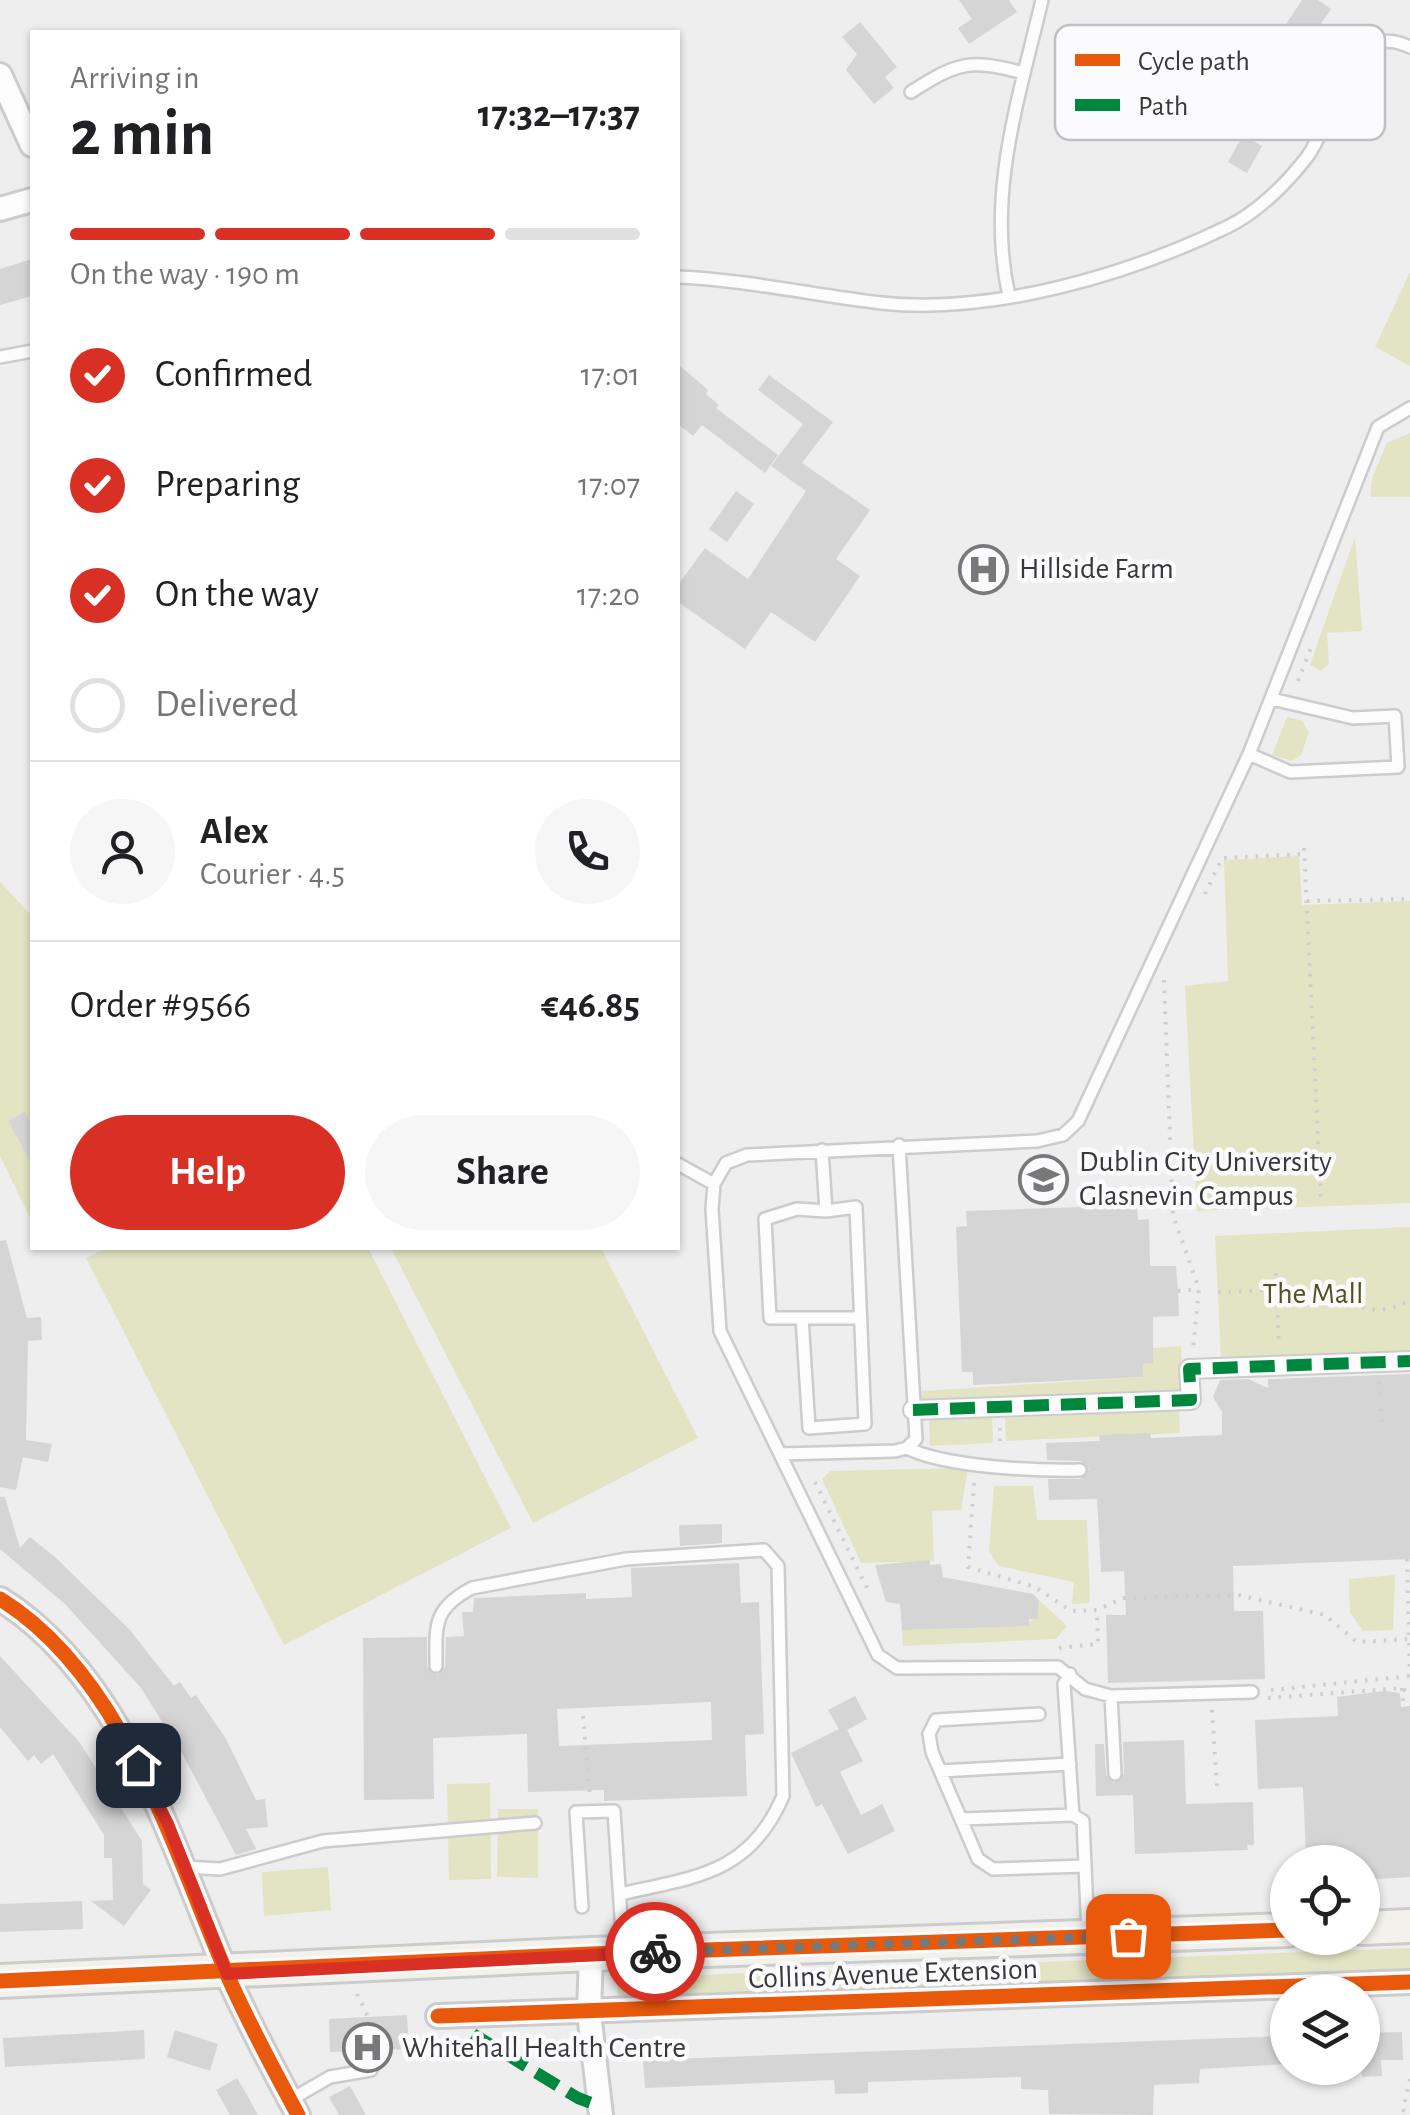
<!DOCTYPE html>
<html lang="en">
<head>
<meta charset="utf-8">
<style>
	:root { --surface:#fff; --page:#f6f6f6; --text:#202124; --muted:#757577; --line:#e0e0e0; --accent:#d93025 }
	body { margin:0; font-family:"Alegreya Sans",sans-serif; background:var(--page); color:var(--text); height:100vh; display:flex; flex-direction:column; font-size:38px; white-space:nowrap }
	* { box-sizing:border-box; margin:0 }
	p { font-size:32px; color:var(--muted) }
	.icon { flex:none; width:55px; height:55px; fill:none; stroke:currentColor; stroke-width:2; stroke-linecap:round; stroke-linejoin:round }
	.map { position:relative; flex:1; overflow:hidden }
	.side { position:absolute; left:30px; top:30px; width:650px; height:1220px; display:flex; flex-direction:column; background:var(--surface); border-radius:0px; box-shadow:0 2px 8px #0004 }
	.side>* { flex:none }
	.controls { position:absolute; left:1270px; top:1845px; display:grid; gap:20px }
	.controls a { display:grid; place-items:center; width:110px; height:110px; border-radius:50%; background:var(--surface); box-shadow:0 2px 8px #0004; font-size:50px }
	.pin { position:absolute; display:grid; place-items:center; width:85px; height:85px; color:#fff; margin:-42px; border-radius:20px; box-shadow:0 5px 15px #0006 }
	.courier { position:absolute; display:grid; place-items:center; width:100px; height:100px; margin:-50px; border:8px solid #d93025; border-radius:50%; background:#fff; color:#222; box-shadow:0 2px 12px #0007 }
	.head em { font-style:normal; font-weight:700 }
	.head div { display:flex; flex-direction:column-reverse }
	.head { display:flex; align-items:center; justify-content:space-between; height:170px; padding:0 40px }
	h1 { font-size:65px; font-weight:700; line-height:75px }
	.bar { display:grid; grid-template-columns:repeat(4,1fr); gap:15px 10px; align-content:center; height:120px; padding:0 40px }
	.bar i { height:12px; border-radius:8px; background:var(--line) }
	.bar .active { background:var(--accent) }
	.bar p { grid-column:span 4 }
	.line { display:flex; align-items:center; gap:25px; padding:0 40px; border-top:2px solid var(--line) }
	.line div { flex:1 }
	.round { display:grid; place-items:center; flex:none; width:105px; height:105px; border-radius:52px; background:var(--page) }
	ol { padding:0 40px; list-style:none }
	li { display:flex; align-items:center; gap:30px; height:110px }
	li p { margin-inline-start:auto }
	li .icon { padding:10px; border-radius:50%; background:var(--accent); color:#fff; stroke-width:4 }
	li:last-child { color:var(--muted) }
	li i { width:55px; height:55px; border:5px solid var(--line); border-radius:50% }
	.cta { display:flex; gap:20px; margin-top:auto; padding:20px 40px }
	.cta a { flex:1; height:115px; border-radius:60px; background:var(--accent); color:#fff; font-size:40px; font-weight:700; line-height:115px; text-align:center }
	.cta a+a { background:var(--page); color:var(--text) }
	.map>svg:first-child { display:block }
	.green { fill:#e2e4c4 }
	.building { fill:#d5d5d6; fill-rule:evenodd }
	.lines { fill:none; stroke-linecap:round; stroke-linejoin:round }
	.service-casing { stroke:#cccccd; stroke-width:16 }
	.pedestrian-casing { stroke:#cccccd; stroke-width:22 }
	.minor-casing { stroke:#cccccd; stroke-width:28 }
	.secondary-casing { stroke:#cccccd; stroke-width:38 }
	.path { stroke:#cececf; stroke-width:4; stroke-dasharray:2.5 8; stroke-linecap:butt }
	.service { stroke:#fcfcfd; stroke-width:11 }
	.pedestrian { stroke:#fcfcfd; stroke-width:18 }
	.minor { stroke:#fcfcfd; stroke-width:22 }
	.secondary { stroke:#f2f1ec; stroke-width:32 }
	.quiet { stroke:#00873e; stroke-width:12; stroke-dasharray:25 12; stroke-linecap:butt }
	.cycleway-casing { stroke:#fbfbfe; stroke-width:21 }
	.cycleway { stroke:#e8590c; stroke-width:15 }
	.done { stroke:#787879; stroke-width:10; stroke-dasharray:0 18 }
	.route { stroke:#d93025; stroke-width:12 }
	.labels { text-anchor:middle; dominant-baseline:central; stroke-width:9; stroke-linejoin:round; paint-order:stroke }
	.poi-label { font-size:30px; fill:#383839; stroke:#fbfbfe; text-anchor:start }
	.park-label { font-size:30px; fill:#51521d; stroke:#fbfbfe }
	.street-label { font-size:30px; fill:#383839; stroke:#fbfbfe }
	.key { fill:#fbfbfe; stroke:#c0c0c3; stroke-width:2.5 }
	.key-label { font-size:28px; fill:#383839 }
</style>
</head>
<body>
<div class="map">
<svg width="1410" height="2115" viewBox="0 0 1410 2115">
	<rect width="100%" height="100%" fill="#eeeeef"/>
	<path class="green" d="M1410,272v94l-35,-19z
		M1410,433v64h-40l2,-19 15,-35z
		M1355,537l7,94 -35,2 2,31 -8,7 -11,-6z
		M1287,717l15,4 7,11 -8,23 -9,6 -20,-6z
		M1299,856l3,49 108,-4v302l-213,8 -12,-225 43,-5 -4,-121z
		M0,882l32,34v306l-32,-66z
		M1410,1227v124l-189,9 -6,-124z
		M107,1248h261l143,280 -227,117 -198,-387z
		M391,1248h210l97,190 -165,85z
		M1181,1346l2,43 -261,13v-11l221,-14v-13l10,-1v-15z
		M1179,1410l1,23 -174,8 -1,-23z
		M992,1416l1,27 -63,3 -1,-27z
		M968,1468l-7,42 -29,1 2,50 -73,2 -39,-84 8,-8z
		M994,1486h39l4,34h50l3,83 -18,1 2,-22 -75,-16 -10,-14z
		M1395,1575l-2,55 -30,1 -13,-19 -1,-33z
		M1039,1600l28,26 -11,13 -153,7 -1,-16 127,-4z
		M490,1783l1,96 -42,1 -2,-96z
		M498,1809h40v69l-41,-1z
		M328,1867l3,43 -67,6 -2,-44z
		M1410,1948v21l-792,27 -2,-18z"/>
	<path class="building" d="M959,0h50l8,12 -48,32 -11,-16 14,-9z
		M1302,0h16l13,9 -36,52 -23,-16z
		M860,22l37,45 -12,10 9,11 -20,16 -28,-34 11,-16 -15,-17z
		M1243,135l19,11 -15,27 -19,-11z
		M32,259v37l-32,9v-36z
		M678,364l30,26 -2,4 13,11 -3,3 62,47 -13,18 -63,-48 -9,11 -15,-12z
		M769,375l64,47 -31,41 68,47 -34,49 24,17 -45,66 -44,-30 -26,37 -67,-47v-17l27,-37 43,31 58,-88 -35,-25 32,-42 -45,-34z
		M736,491l18,13 -27,38 -18,-13z
		M25,1111l7,14v39l-24,-43z
		M1137,1205l1,15 11,-1 1,47h26l2,26 1,24 -26,1v46l-10,1v13l-170,8v-13h-11l-6,-145 11,-1 -1,-15z
		M6,1240l21,78 14,-1 1,23 -14,1 -2,99 26,4 -4,18 -25,-5 -7,33 -16,-3v-246z
		M1410,1374v185l-177,7 1,45h29l2,68 -157,4 -2,-68h20l-2,-44 -23,1 -4,-73 -48,1 -1,-21h33l8,-10 -8,-8 -34,-1 -1,-17 54,-2 -1,-6 51,-2 1,5 71,-3v-23l-9,-15 7,-17 28,-1 20,9v-9z
		M0,1497h5l15,51 10,-11 26,21 74,72 44,56 6,-4 11,16 5,-3 30,44 30,61 9,-1 3,28 -22,2 10,20 -20,6 -53,-100 -42,-67 -76,-84 -65,-55z
		M722,1524v19l-42,3 -1,-21z
		M930,1560v5l11,-1 2,13 90,17 6,6 -2,19h-8l1,7 -128,4 -2,-26 -14,-2 -11,-37z
		M739,1563l2,40 18,-1 5,132 -19,1 2,61 -143,5v-11l-76,2 -1,-58 -94,4 1,61 -70,1 -1,-162 64,-1v30l10,8 8,-8 1,-30 18,-1 -2,-24h11l1,-14 112,-5v6l46,-2 -1,-29zM711,1702l1,38 -153,6 -2,-37z
		M0,1656l80,87 62,98 1,43 8,6 -27,36 -33,-25 22,-1 -1,-42h-8v-23l-10,-16 -41,-65 -12,10 -7,-9 -6,6 -28,-34z
		M1385,1691l15,2 1,14 9,-1v171l-48,3v-18h-29v-8l-27,1 -3,-68 -45,2 -3,-69 83,-4 -1,-19z
		M855,1696l12,23 -20,11 16,31 -23,11 21,43 21,-11 13,27 -47,23 -26,-50 -6,3 -25,-54 48,-24 -11,-19z
		M1184,1740l2,64 67,-2 1,43h-7l1,5 -113,4 -2,-59 -37,1 -1,-52h9l2,31 8,8 10,-9 -1,-32z
		M82,1901l1,28 -83,3v-28z
		M407,2015l2,34 -79,3 -1,-33z
		M144,2030l1,29 -140,8 -2,-29z
		M175,2030l43,14 -8,27 -43,-14z
		M1402,2032l1,28h-22l1,16 -20,1v-44z
		M1288,2036v28l-88,5 -1,14 -45,2 -1,30 -104,-1 -1,-24 -27,-1v-12l-153,5v11l-33,1 -1,-14 -189,8 -2,-28z
		M237,2078l10,17 11,20h-28l-14,-25z
		M350,2086l16,29h-27l-10,-18z"/>
	<g class="lines">
		<defs>
			<path id="service" d="M911,92c46,-29 58,-34 112,-19
				M678,277c68,3 135,18 203,26 110,12 247,-28 346,-76 30,-14 60,-44 80,-70 29,-39 37,-141 103,-110
				M1009,296c-23,-101 10,-198 33,-296
				M0,357l32,-6
				M1249,754l41,18 108,-5 -3,-51 -42,2 -81,-19
				M822,1150l4,61 30,-4 9,217 -56,4 -7,-110h-32l-5,-99 32,-10 29,2
				M678,1164l36,20
				M802,1318h58
				M907,1448c38,19 129,23 173,22
				M781,1454l114,-3 12,-3 9,-9 -17,-294
				M436,1666c0,-40 -4,-57 36,-78l154,-29 138,-9 14,16 5,230c-33,78 -88,81 -163,98
				M1070,1674l-6,10 9,131 10,6 5,112
				M1111,1696l141,-4
				M1039,1714l-103,6 -7,14 3,18 46,107 15,10 92,-3
				M940,1771l130,-7
				M1115,1774l-4,-78 -26,-7 -27,-22 -161,1 -19,-13 -158,-324 -8,-122 2,-25 12,-21 21,-8 290,-14 26,-6 15,-14 171,-367 129,-327 32,-19
				M961,1819l112,-4
				M184,1867l36,2 103,-28 212,-18
				M582,1907l-6,-95 38,-1 9,137
				M290,2100l40,-23 41,-7"/>
			<path id="pedestrian" d="M913,1410l278,-10 -2,-31 221,-8"/>
			<path id="minor" d="M0,75l32,70
				M0,209l32,-9
				M0,1599c123,76 172,247 226,373 21,49 47,96 72,143
				M591,1954l-2,59 12,102
				M438,2016l972,-34"/>
			<path id="secondary" d="M1362,1928l48,-2
				M0,1981l591,-27 697,-24"/>
		</defs>
		<use href="#service" class="service-casing"/>
		<use href="#pedestrian" class="pedestrian-casing"/>
		<use href="#minor" class="minor-casing"/>
		<use href="#secondary" class="secondary-casing"/>
		<path class="path" d="M1298,681l13,-33
			M1304,848l17,353
			M1205,894l17,-36 81,-4
			M1307,901l103,-2
			M1164,980l9,235 26,74 -6,60
			M1276,1273l3,73
			M1178,1291l21,-2
			M1218,1292c29,0 59,-4 87,-2 41,2 60,36 105,10
			M1379,1382l1,18
			M1381,1409l1,18
			M1000,1428v21
			M815,1482l53,108
			M974,1483l-6,84 67,20 36,24 26,-1 26,-12 115,-3 87,20 32,27 52,-3
			M1407,1559l3,119
			M1059,1648l39,-4 -1,-34
			M1402,1688l2,28
			M1271,1690l139,-14
			M1268,1698l134,-10 8,6
			M1212,1710l5,76
			M583,1716l7,81
			M357,1994l11,23
			M1410,2079l-7,31 7,3"/>
		<use href="#service" class="service"/>
		<use href="#pedestrian" class="pedestrian"/>
		<use href="#minor" class="minor"/>
		<use href="#secondary" class="secondary"/>
		<path class="quiet" d="M913,1410l278,-10 -2,-31 221,-8
			M473,2034l105,64 19,7"/>
		<defs>
			<path id="cycleway" d="M0,1599c123,76 172,247 226,373 21,49 47,96 72,143
				M0,1981l591,-27 697,-24
				M438,2016l972,-34"/>
		</defs>
		<use href="#cycleway" class="cycleway-casing"/>
		<use href="#cycleway" class="cycleway"/>
	</g>
	<g class="lines">
		<path class="done" d="M655,1952l473,-16"/>
		<path class="route" d="M138,1765l30,59 59,150 428,-22"/>
	</g>
	<defs>
		<symbol id="hospital-ring" viewBox="-11 -11 22 22"><circle r="9.5" fill="#fbfbfe" stroke="#787879" stroke-width="1.5"/><path d="M-5-5h3v3.5h4V-5h3V5h-3V1.5h-4V5h-3Z" fill="#787879"/></symbol>
		<symbol id="university-ring" viewBox="-11 -11 22 22"><circle r="9.5" fill="#fbfbfe" stroke="#787879" stroke-width="1.5"/><path d="M0-5L7-2L0 1L-7-2ZM-4 1L0 2.5L4 1V4Q0 6-4 4Z" fill="#787879"/></symbol>
	</defs>
	<g fill-rule="evenodd">
		<use href="#hospital-ring" x="956" y="542" width="55" height="55"/>
		<use href="#university-ring" x="1016" y="1152" width="55" height="55"/>
		<use href="#hospital-ring" x="340" y="2020" width="55" height="55"/>
	</g>
	<g class="labels">
		<g class="poi-label">
			<text x="1019" y="569">Hillside Farm</text>
			<text x="1079" y="1162">Dublin City University<tspan x="1079" dy="34">Glasnevin Campus</tspan></text>
			<text x="402" y="2048">Whitehall Health Centre</text>
		</g>
		<g class="park-label">
			<text x="1313" y="1294">The Mall</text>
		</g>
		<g class="street-label">
			<text transform="translate(893 1974) rotate(-2)">Collins Avenue Extension</text>
		</g>
	</g>
	<rect x="1055" y="25" width="330" height="115" rx="15" class="key"/>
	<rect x="1075" y="54" width="45" height="12" fill="#e8590c"/>
	<rect x="1075" y="99" width="45" height="12" fill="#00873e"/>
	<g class="key-label">
		<text x="1138" y="70">Cycle path</text>
		<text x="1138" y="115">Path</text>
	</g>
</svg>
<div class="controls">
<a><svg class="icon" aria-label="locate" viewBox="0 0 24 24"><circle cx="12" cy="12" r="6"/><path d="M12 2v4M12 18v4M2 12h4M18 12h4"/></svg></a>
<a><svg class="icon" aria-label="layers" viewBox="0 0 24 24"><path d="M12 4l9 5-9 5-9-5zM3 14l9 5 9-5"/></svg></a>
</div>
<div class="pin" style="left:1128px;top:1936px;background:#ea580c"><svg class="icon" aria-label="bag" viewBox="0 0 24 24"><path d="M5 8h14l-1 12H6zM9 8a3 3 0 0 1 6 0"/></svg></div>
<div class="pin" style="left:138px;top:1765px;background:#1f2937"><svg class="icon" aria-label="home" viewBox="0 0 24 24"><path d="M3 11l9-7 9 7M6 9v11h12V9"/></svg></div>
<div class="courier" style="left:655px;top:1952px"><svg class="icon" aria-label="bike" viewBox="0 0 24 24"><circle cx="6" cy="16" r="4"/><circle cx="18" cy="16" r="4"/><path d="M6 16l4-8h5l3 8M10 8l3 8H6M13 5h3"/></svg></div>
<section class="side">
<div class="head"><div><h1>2 min</h1><p>Arriving in</p></div><em>17:32–17:37</em></div>
<div class="bar"><i class="active"></i><i class="active"></i><i class="active"></i><i></i><p>On the way · 190 m</p></div>
<ol>
<li><svg class="icon" aria-label="check" viewBox="0 0 24 24"><path d="M5 12l5 5 9-10"/></svg>Confirmed<p>17:01</p></li>
<li><svg class="icon" aria-label="check" viewBox="0 0 24 24"><path d="M5 12l5 5 9-10"/></svg>Preparing<p>17:07</p></li>
<li><svg class="icon" aria-label="check" viewBox="0 0 24 24"><path d="M5 12l5 5 9-10"/></svg>On the way<p>17:20</p></li>
<li><i></i>Delivered</li>
</ol>
<div class="line" style="height:180px"><a class="round"><svg class="icon" aria-label="person" viewBox="0 0 24 24"><circle cx="12" cy="8" r="4"/><path d="M4 21q1-7 8-7t8 7"/></svg></a><div><b>Alex</b><p>Courier · 4.5</p></div><a class="round"><svg class="icon" aria-label="phone" viewBox="0 0 24 24"><path d="M5 4h4l2 5-3 2q2 4 5 5l2-3 5 2v4C11 20 4 13 5 4z"/></svg></a></div>
<div class="line" style="height:130px"><div>Order #9566</div><b>€46.85</b></div>
<div class="cta"><a>Help</a><a>Share</a></div>
</section>
</div>
</body>
</html>
